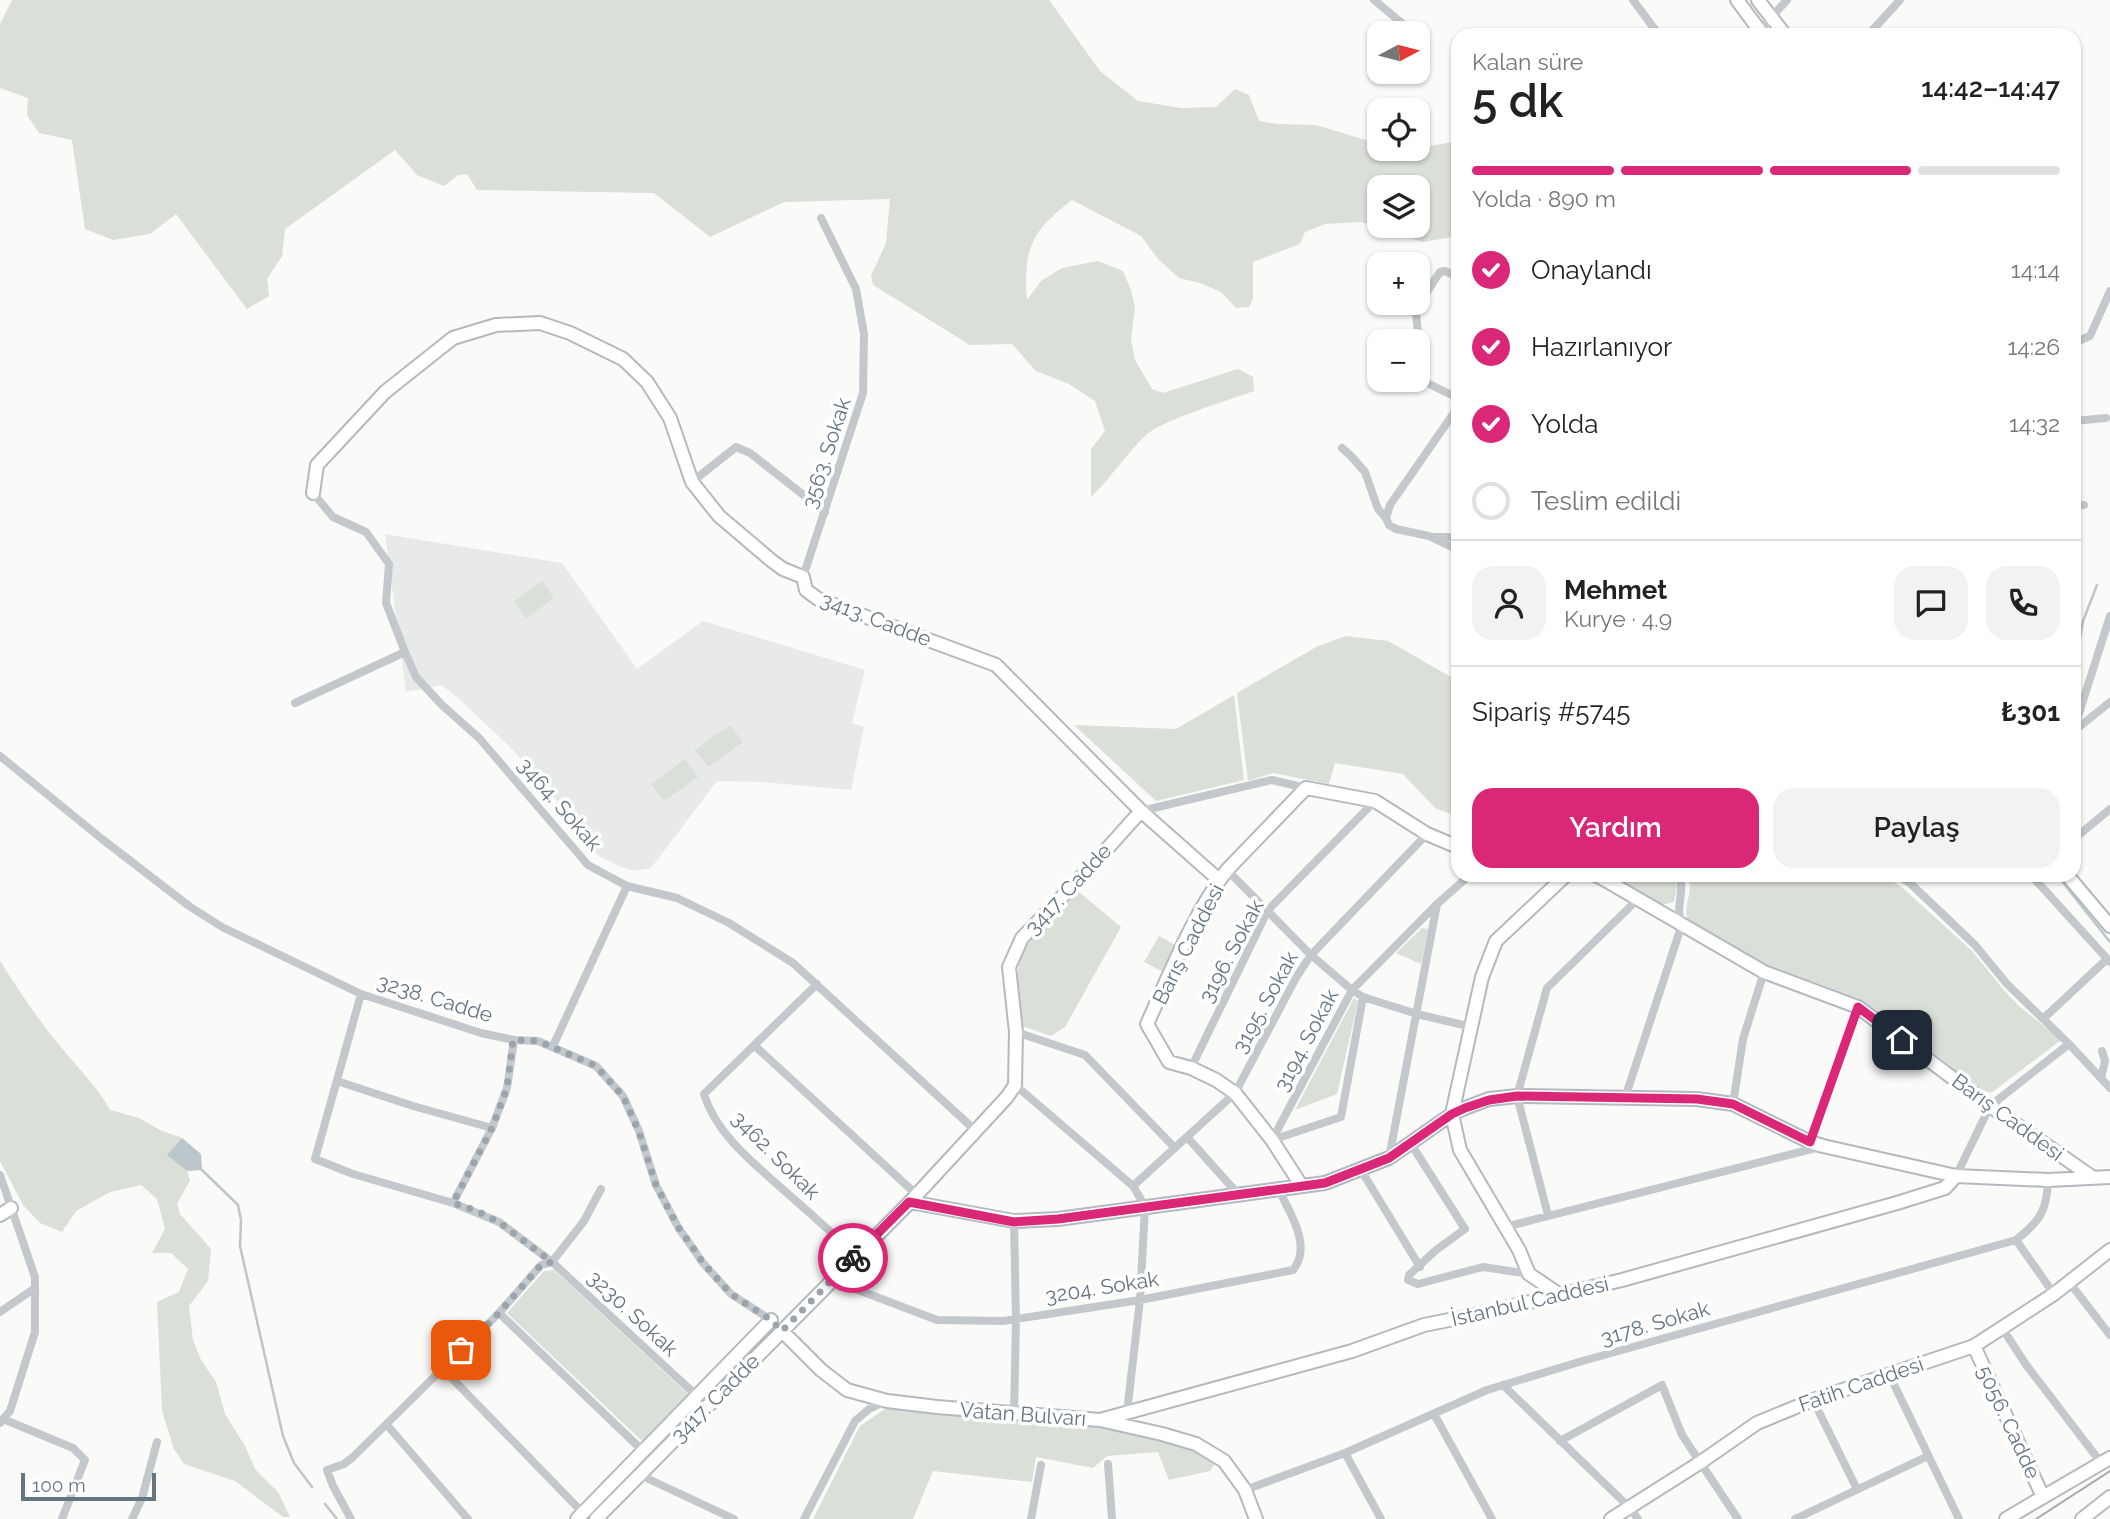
<!DOCTYPE html>
<html lang="tr">
<head>
<meta charset="utf-8">
<style>
	:root { --surface:#fff; --page:#f2f2f2; --text:#222; --muted:#767676; --line:#e0e0e0; --accent:#db2777 }
	body { margin:0; font-family:Raleway,sans-serif; background:var(--page); color:var(--text); height:100vh; display:flex; flex-direction:column; font-size:26px; white-space:nowrap }
	* { box-sizing:border-box; margin:0 }
	p { font-size:23px; color:var(--muted) }
	.icon { flex:none; width:38px; height:38px; fill:none; stroke:currentColor; stroke-width:2; stroke-linecap:round; stroke-linejoin:round }
	.map { position:relative; flex:1; overflow:hidden }
	.details { position:absolute; left:1451px; top:28px; width:630px; height:854px; display:flex; flex-direction:column; background:var(--surface); border-radius:21px; box-shadow:0 2px 5px #0004 }
	.details>* { flex:none }
	.needle { width:46px; rotate:83deg }
	.fabs { position:absolute; left:1367px; top:21px; display:grid; gap:14px }
	.fabs a { display:grid; place-items:center; width:63px; height:63px; border-radius:14px; background:var(--surface); box-shadow:0 2px 5px #0004; font-size:35px }
	.scale { position:absolute; left:21px; bottom:18px; width:135px; box-sizing:border-box; padding-left:7px; border:4px solid #657683; border-top:0; font-size:19px; line-height:24px; white-space:nowrap; color:#657683; -webkit-text-stroke:5px #fff; paint-order:stroke }
	.pin { position:absolute; display:grid; place-items:center; width:60px; height:60px; color:#fff; margin:-30px; border-radius:14px; box-shadow:0 4px 10px #0006 }
	.courier { position:absolute; display:grid; place-items:center; width:70px; height:70px; margin:-35px; border:5px solid #db2777; border-radius:50%; background:#fff; color:#222; box-shadow:0 2px 9px #0007 }
	.head em { font-style:normal; font-weight:600 }
	.head div { display:flex; flex-direction:column-reverse }
	.head { display:flex; align-items:center; justify-content:space-between; height:119px; padding:0 21px }
	h1 { font-size:46px; font-weight:600; line-height:52px }
	.bar { display:grid; grid-template-columns:repeat(4,1fr); gap:10px 7px; align-content:center; height:84px; padding:0 21px }
	.bar i { height:9px; border-radius:5px; background:var(--line) }
	.bar .current { background:var(--accent) }
	.bar p { grid-column:span 4 }
	.line { display:flex; align-items:center; gap:18px; padding:0 21px; border-top:2px solid var(--line) }
	.line div { flex:1 }
	.round { display:grid; place-items:center; flex:none; width:74px; height:74px; border-radius:21px; background:var(--page) }
	ol { padding:0 21px; list-style:none }
	li { display:flex; align-items:center; gap:21px; height:77px }
	li p { margin-inline-start:auto }
	li .icon { padding:7px; border-radius:50%; background:var(--accent); color:#fff; stroke-width:4 }
	li:last-child { color:var(--muted) }
	li i { width:38px; height:38px; border:4px solid var(--line); border-radius:50% }
	.cta { display:flex; gap:14px; margin-top:auto; padding:14px 21px }
	.cta a { flex:1; height:80px; border-radius:21px; background:var(--accent); color:#fff; font-size:28px; font-weight:600; line-height:80px; text-align:center }
	.cta a+a { background:var(--page); color:var(--text) }
	.map>svg:first-child { display:block }
	.built { fill:#e8e9e9 }
	.green { fill:#dadfd7; fill-rule:evenodd }
	.water { fill:#bbc7cb }
	.lines { fill:none; stroke-linecap:round; stroke-linejoin:round }
	.stream { stroke:#bbc7cb; stroke-width:2.5 }
	.secondary-casing { stroke:#b3babf; stroke-width:16 }
	.primary-casing { stroke:#b5babe; stroke-width:16 }
	.street { stroke:#c3c8cc; stroke-width:8 }
	.secondary { stroke:#fff; stroke-width:12 }
	.primary { stroke:#fff; stroke-width:12 }
	.tram { stroke:#a2aab0; stroke-width:2 }
	.done { stroke:#99a4ac; stroke-width:7; stroke-dasharray:0 12.6 }
	.route { stroke:#db2777; stroke-width:9 }
	.labels { text-anchor:middle; dominant-baseline:central; stroke-width:7; stroke-linejoin:round; paint-order:stroke }
	.street-label { font-size:21px; fill:#657683; stroke:#fff }
</style>
</head>
<body>
<div class="map">
<svg width="2110" height="1519" viewBox="0 0 2110 1519">
	<rect width="100%" height="100%" fill="#fafaf8"/>
	<path class="built" d="M385,534l177,29 75,106 66,-48 162,49 -13,53 12,4 -13,63 -89,-8 -45,-1 -66,87 -17,3 -13,-4 -22,-11 -11,-7 -11,-25 -66,-76 -54,-51 -16,-12 -35,7z"/>
	<path class="green" d="M12,0h1037l51,71 38,30 43,7 35,-1 19,-18 14,6 10,26 18,3 39,1 63,19v5h39v-3l7,1 33,-6v95l-35,6 -62,-20 -36,2 -20,8 -5,12 -47,18v37l-4,8 -13,1 -15,-16 -21,-9 -21,-5 -21,-19 -17,-23 -69,-36c-12,9 -32,26 -38,40 -9,17 -9,41 -7,60l14,-19 21,-13 36,-7 25,10 8,19 4,18 -4,31 4,21 17,29 11,4 75,-24 15,8 1,14c-24,9 -93,29 -109,45 -20,19 -34,42 -54,61v-48l14,-18 -10,-30 -26,-17 -33,-13 -24,-27 -42,1 -97,-60 -2,-9 15,-33 4,-44 -106,3 -74,35 -56,-44 -177,-3 -10,-16 -9,1 -14,11 -27,-11 -22,-25 -110,79 -3,27 -15,23 2,17 -22,13 -71,-95 -26,20 -37,6 -28,-11 -13,-89 -33,-7 -12,-18 1,-17 -28,-10v-64zM1379,187h39v39h-39z
		M542,581l12,17 -28,21 -12,-18z
		M1346,636l42,5 70,40v136l-23,-9 -32,-34 -68,-11 -6,21 -56,-11 -25,8 -11,-88 81,-47z
		M1234,695l10,85 -88,21 -82,-76 102,4z
		M730,725l13,17 -35,25 -13,-17z
		M685,759l13,18 -34,24 -13,-17z
		M1608,875h63l6,11 -3,16 -12,3z
		M1687,875h197l21,15 67,61 30,37 17,18 42,34 -70,53 -13,-5 -26,-21 -92,-68 -93,-34 -79,-44c-6,-18 7,-27 -1,-46z
		M1079,892l42,35 -56,100 -14,9 -29,-10c-1,-15 -6,-42 -4,-56 5,-32 38,-58 61,-78z
		M1422,928l6,1 -7,35 -25,-11z
		M1159,936l18,10 -14,26 -19,-10z
		M0,961c19,29 37,58 60,85 17,21 37,40 50,64l29,8 21,12 22,8 -14,17 19,16 3,9 -13,24 3,10 31,35 -3,32 -19,25 4,34 8,20 15,22 9,32 20,32 10,23 23,23 12,25h-7l-48,-36 -51,-17 -10,-15 -12,-38 -5,-109 22,-10 9,-23 -17,-16h-19l13,-24 -8,-30 -16,-14 -31,7 -34,19 -14,21 -22,-9 -17,-18 -23,-44z
		M1354,998l4,3 -21,93 -42,16z
		M554,1270l135,125 -46,47 -136,-129 37,-42z
		M888,1407l212,19 96,24 20,12 -6,9 -41,9 -11,-28 -51,4 -14,12 -57,-11 -4,25 -99,-11 -20,48h-100l47,-93z"/>
	<path class="water" d="M182,1138l19,16 1,16 -15,1 -20,-16z"/>
	<g class="lines">
		<path class="stream" d="M2074,673l9,-52 14,-36
			M2057,875l53,67
			M202,1170l36,35 3,15 -1,26 43,190 11,27 18,24
			M325,1504l12,15"/>
		<defs>
			<path id="secondary" d="M1737,0l26,35
				M1758,0l27,35
				M313,493l4,-28 68,-73 68,-54 43,-13 44,-2 30,10 53,26 24,23 23,36 22,64 27,34 53,45 11,8 20,8 3,13 12,9 178,66 145,146 78,69
				M1594,875l6,2 164,95 94,35 132,99 102,71
				M2067,875l43,51
				M1301,1185l-29,-45 -37,-47 -19,-13 -25,-12 -22,-6 -22,-38c23,-50 46,-110 80,-154l79,-82 69,13 52,33 31,13
				M910,1202l104,19 44,-2 267,-36 64,-25 63,-44 13,-6 24,-9 28,-3 180,3 36,5 77,38 13,4 133,30 92,4 62,-3
				M0,1215l11,-7
				M1560,1295l-31,-21 -10,-24 -59,-100 -8,-36 30,-137 14,-36 68,-64
				M782,1331l39,39 26,20 40,11 50,6 163,13 62,14 34,10 28,17 21,29 11,29
				M1974,1346l69,151 -37,22
				M1100,1420l252,-69 72,-26 60,-12 138,-33 275,-77 48,-15 11,-12
				M577,1519l194,-199
				M596,1519l314,-317 97,-105 8,-12 1,-53 -7,-65 13,-29 66,-68 53,-59
				M1611,1519l90,-57 56,-39 56,-23 161,-54 80,-52 56,-44"/>
			<path id="primary" d="M2043,1497l67,-39
				M2082,1519l28,-22"/>
		</defs>
		<use href="#secondary" class="secondary-casing"/>
		<use href="#primary" class="primary-casing"/>
		<path class="street" d="M1374,0l40,33
			M1633,0l26,35
			M1759,31l28,-31
			M1868,35l32,-35
			M1458,277l-13,-6 -5,1 -23,35 -1,6 7,68 35,17
			M2074,343l16,-7 20,-45
			M2074,421l32,-3
			M1342,448l9,8 14,16 13,37 8,9 3,7 7,4 33,7 29,14
			M692,482l44,-35 14,6 75,59
			M313,493l20,24 33,15 23,32 -3,39 19,49 11,25 26,28 37,33 109,127 39,21 50,12 52,25 64,40 183,168
			M2074,506l10,-1
			M1386,518l4,-13 68,-98
			M1435,537h23
			M803,577l60,-184 1,-59 -8,-45 -35,-71
			M295,703l110,-51
			M2074,729l36,-113
			M2074,731l36,-29
			M0,756l102,83 87,67 33,21 139,67 120,39 33,7 24,1 58,25 27,30 16,35 17,54 22,42 25,36 28,31 40,26 11,11
			M1141,811l131,-31 34,8
			M2074,839l36,-30
			M1227,870l84,85 41,35 11,7 54,17 55,13
			M1897,875l14,9 64,61 32,39 62,60 41,44
			M2031,875l79,87
			M817,984l-113,110c12,41 52,71 83,99 23,20 46,41 69,62
			M361,994l-46,165 38,15 100,29 46,19 53,40 145,134
			M2043,1019l64,-60
			M1016,1032l69,23 90,93
			M553,1046l74,-160
			M755,1046l161,148
			M1191,1068l77,-158 107,-109
			M2101,1078l4,-17 -3,-10
			M337,1081l76,25 79,22
			M1015,1085l118,101 12,20 -5,94 -13,112
			M1625,1098l57,-174c-8,-16 4,-33 -3,-49
			M1733,1104l10,-65 21,-67
			M1187,1137l51,57
			M1272,1140l80,-150 85,-86 33,-29
			M1272,1140l69,-23 22,-120
			M1810,1142l48,-135
			M1411,1144l54,85 -29,21 -27,25 -1,5 10,4 65,-17 46,7
			M1389,1158l48,-254
			M1361,1170l59,97
			M0,1175l35,102v55l-25,79 -10,12
			M1956,1176l34,-70 79,-62
			M1133,1186l102,-93 62,-117 14,-21 116,-121
			M453,1203l39,-75 15,-40 7,-48
			M1548,1215l-31,-119 30,-108 91,-89
			M1505,1227l315,-80
			M2016,1240l38,54
			M834,1276l11,9 92,35 66,1 137,-21 153,-30c20,-24 -4,-58 -15,-82
			M2069,1282l41,53
			M0,1312l35,-24
			M499,1313l144,138
			M2002,1328l25,38 75,98
			M442,1368l141,145
			M1889,1374l70,145
			M1503,1385l127,123 8,11
			M1813,1400l44,89
			M1014,1413l2,-94 -2,-98
			M1434,1414l58,105
			M3,1419l70,29 12,12 -23,59
			M387,1425l81,94
			M1560,1441l102,-56 20,50 56,84
			M1345,1453l36,66
			M1108,1464l4,55
			M640,1475l94,44
			M1245,1490l100,-37 142,-63 92,-28 437,-122c24,-19 31,-29 32,-60
			M132,1519l10,-21 15,-56
			M351,1519l-18,-33 -6,-16 17,-6 9,-7 146,-144 42,-48 11,-3 32,-41 17,-32
			M804,1519l51,-98 14,-12 17,-8
			M1031,1519l10,-54
			M1795,1519l133,-63"/>
		<use href="#secondary" class="secondary"/>
		<use href="#primary" class="primary"/>
		<path class="tram" d="M2036,1519l74,-48"/>
	</g>
	<g class="lines">
		<path class="done" d="M461,1350l38,-37 42,-48 11,-3 -53,-40 -22,-11 -24,-8 39,-75 15,-40 6,-48 25,1 58,25 27,30 16,36 17,53 22,42 13,18 12,18 28,31 40,26 11,11 71,-73"/>
		<path class="route" d="M853,1258l56,-56 105,20 44,-3 267,-36 64,-25 63,-44 13,-6 24,-8 28,-4 180,3 36,5 77,38 48,-135 44,33"/>
	</g>
	<g class="labels">
		<g class="street-label">
			<text transform="translate(826 453) rotate(-72)">3563. Sokak</text>
			<text transform="translate(876 619) rotate(21)">3413. Cadde</text>
			<text transform="translate(560 804) rotate(49)">3464. Sokak</text>
			<text transform="translate(1068 889) rotate(-47)">3417. Cadde</text>
			<text transform="translate(1188 944) rotate(-63)">Barış Caddesi</text>
			<text transform="translate(1231 951) rotate(-62)">3196. Sokak</text>
			<text transform="translate(435 998) rotate(17)">3238. Cadde</text>
			<text transform="translate(1265 1002) rotate(-61)">3195. Sokak</text>
			<text transform="translate(1306 1040) rotate(-62)">3194. Sokak</text>
			<text transform="translate(2008 1117) rotate(36)">Barış Caddesi</text>
			<text transform="translate(776 1155) rotate(45)">3462. Sokak</text>
			<text transform="translate(1102 1287) rotate(-9)">3204. Sokak</text>
			<text transform="translate(1530 1301) rotate(-13)">İstanbul Caddesi</text>
			<text transform="translate(633 1313) rotate(43)">3230. Sokak</text>
			<text transform="translate(1655 1323) rotate(-16)">3178. Sokak</text>
			<text transform="translate(1861 1384) rotate(-19)">Fatih Caddesi</text>
			<text transform="translate(715 1398) rotate(-45)">3417. Cadde</text>
			<text transform="translate(1023 1414) rotate(4)">Vatan Bulvarı</text>
			<text transform="translate(2009 1422) rotate(65)">5056. Cadde</text>
		</g>
	</g>
</svg>
<div class="fabs">
<a><svg class="needle" viewBox="-14 -14 28 28"><path d="M0-13l5 13h-10z" fill="#e53935"/><path d="M0 13l5-13h-10z" fill="#767676"/></svg></a>
<a><svg class="icon" aria-label="locate" viewBox="0 0 24 24"><circle cx="12" cy="12" r="6"/><path d="M12 2v4M12 18v4M2 12h4M18 12h4"/></svg></a>
<a><svg class="icon" aria-label="layers" viewBox="0 0 24 24"><path d="M12 4l9 5-9 5-9-5zM3 14l9 5 9-5"/></svg></a>
<a>+</a>
<a>−</a>
</div>
<div class="scale">100 m</div>
<div class="pin" style="left:461px;top:1350px;background:#ea580c"><svg class="icon" aria-label="bag" viewBox="0 0 24 24"><path d="M5 8h14l-1 12H6zM9 8a3 3 0 0 1 6 0"/></svg></div>
<div class="pin" style="left:1902px;top:1040px;background:#1f2937"><svg class="icon" aria-label="home" viewBox="0 0 24 24"><path d="M3 11l9-7 9 7M6 9v11h12V9"/></svg></div>
<div class="courier" style="left:853px;top:1258px"><svg class="icon" aria-label="bike" viewBox="0 0 24 24"><circle cx="6" cy="16" r="4"/><circle cx="18" cy="16" r="4"/><path d="M6 16l4-8h5l3 8M10 8l3 8H6M13 5h3"/></svg></div>
<section class="details">
<div class="head"><div><h1>5 dk</h1><p>Kalan süre</p></div><em>14:42–14:47</em></div>
<div class="bar"><i class="current"></i><i class="current"></i><i class="current"></i><i></i><p>Yolda · 890 m</p></div>
<ol>
<li><svg class="icon" aria-label="check" viewBox="0 0 24 24"><path d="M5 12l5 5 9-10"/></svg>Onaylandı<p>14:14</p></li>
<li><svg class="icon" aria-label="check" viewBox="0 0 24 24"><path d="M5 12l5 5 9-10"/></svg>Hazırlanıyor<p>14:26</p></li>
<li><svg class="icon" aria-label="check" viewBox="0 0 24 24"><path d="M5 12l5 5 9-10"/></svg>Yolda<p>14:32</p></li>
<li><i></i>Teslim edildi</li>
</ol>
<div class="line" style="height:126px"><a class="round"><svg class="icon" aria-label="person" viewBox="0 0 24 24"><circle cx="12" cy="8" r="4"/><path d="M4 21q1-7 8-7t8 7"/></svg></a><div><b>Mehmet</b><p>Kurye · 4.9</p></div><a class="round"><svg class="icon" aria-label="chat" viewBox="0 0 24 24"><path d="M4 5h16v11H9l-5 4z"/></svg></a><a class="round"><svg class="icon" aria-label="phone" viewBox="0 0 24 24"><path d="M5 4h4l2 5-3 2q2 4 5 5l2-3 5 2v4C11 20 4 13 5 4z"/></svg></a></div>
<div class="line" style="height:91px"><div>Sipariş #5745</div><b>₺301</b></div>
<div class="cta"><a>Yardım</a><a>Paylaş</a></div>
</section>
</div>
</body>
</html>
